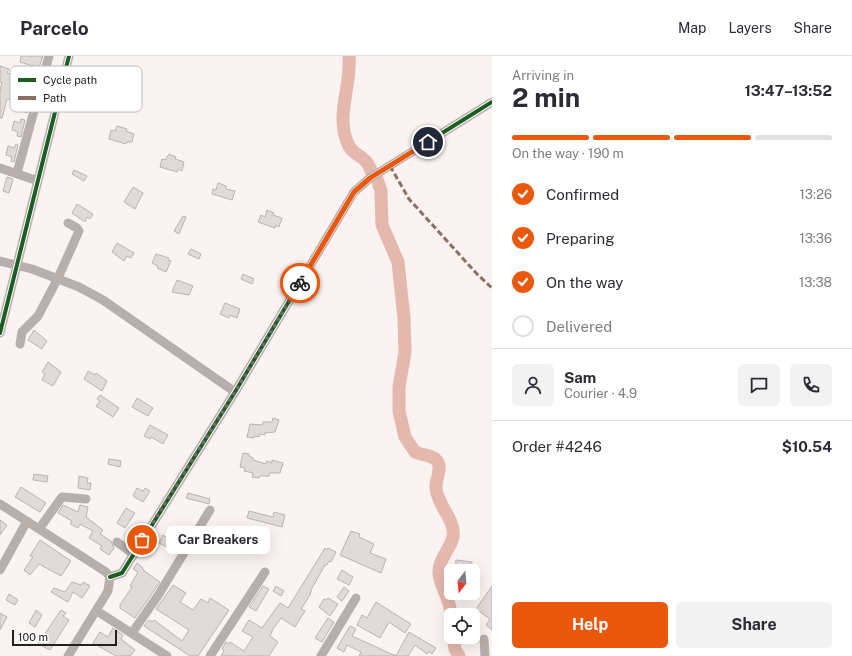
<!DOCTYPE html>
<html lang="en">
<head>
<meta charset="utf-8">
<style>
	:root { --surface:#fff; --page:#f2f2f3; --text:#2b2b33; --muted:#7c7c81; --line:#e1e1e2; --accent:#ea580c }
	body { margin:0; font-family:"Public Sans",sans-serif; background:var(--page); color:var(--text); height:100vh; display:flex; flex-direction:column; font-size:15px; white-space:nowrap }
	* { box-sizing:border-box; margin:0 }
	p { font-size:13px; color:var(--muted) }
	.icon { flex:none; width:22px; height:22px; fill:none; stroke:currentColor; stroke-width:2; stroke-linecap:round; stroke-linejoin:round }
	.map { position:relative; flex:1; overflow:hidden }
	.drawer { display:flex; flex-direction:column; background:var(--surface); width:360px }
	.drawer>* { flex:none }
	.needle { width:26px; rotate:196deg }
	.controls { position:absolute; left:444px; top:508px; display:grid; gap:8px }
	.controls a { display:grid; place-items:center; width:36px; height:36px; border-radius:6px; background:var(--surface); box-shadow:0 4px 16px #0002; font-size:20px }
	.scale { position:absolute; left:12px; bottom:10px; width:105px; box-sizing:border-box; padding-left:4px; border:2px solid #26201f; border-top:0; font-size:11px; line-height:14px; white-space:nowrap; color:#26201f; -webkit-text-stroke:3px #fff; paint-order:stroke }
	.pin { position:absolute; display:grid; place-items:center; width:34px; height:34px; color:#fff; margin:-17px; border:2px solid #fff; border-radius:50%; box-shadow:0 1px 4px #0007 }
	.courier { position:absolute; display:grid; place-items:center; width:40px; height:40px; margin:-20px; border:3px solid #ea580c; border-radius:50%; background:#fff; color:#222; box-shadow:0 1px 5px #0007 }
	.bubble { position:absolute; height:28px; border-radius:6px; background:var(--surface); box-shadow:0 4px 16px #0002; font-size:13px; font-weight:700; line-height:28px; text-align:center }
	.headline em { font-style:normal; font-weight:700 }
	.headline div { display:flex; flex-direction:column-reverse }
	.headline { display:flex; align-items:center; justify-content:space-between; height:68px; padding:0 20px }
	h1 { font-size:26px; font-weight:700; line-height:30px }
	.bar { display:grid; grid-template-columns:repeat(4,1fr); gap:6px 4px; align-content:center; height:48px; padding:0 20px }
	.bar i { height:5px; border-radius:3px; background:var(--line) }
	.bar .current { background:var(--accent) }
	.bar p { grid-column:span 4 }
	.line { display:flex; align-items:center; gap:10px; padding:0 20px; border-top:1px solid var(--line) }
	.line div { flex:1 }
	.round { display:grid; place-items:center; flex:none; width:42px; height:42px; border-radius:6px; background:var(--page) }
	ol { padding:0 20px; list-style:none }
	li { display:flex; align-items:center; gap:12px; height:44px }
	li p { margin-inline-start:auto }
	li .icon { padding:4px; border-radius:50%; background:var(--accent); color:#fff; stroke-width:4 }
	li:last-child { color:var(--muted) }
	li i { width:22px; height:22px; border:2px solid var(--line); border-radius:50% }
	.button { display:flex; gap:8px; margin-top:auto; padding:8px 20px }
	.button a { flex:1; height:46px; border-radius:6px; background:var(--accent); color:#fff; font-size:16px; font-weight:700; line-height:46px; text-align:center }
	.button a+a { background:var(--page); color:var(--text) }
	header { display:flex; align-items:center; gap:24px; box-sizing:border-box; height:56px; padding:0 20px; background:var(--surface); border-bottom:1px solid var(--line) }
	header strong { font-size:19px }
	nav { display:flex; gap:22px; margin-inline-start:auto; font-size:14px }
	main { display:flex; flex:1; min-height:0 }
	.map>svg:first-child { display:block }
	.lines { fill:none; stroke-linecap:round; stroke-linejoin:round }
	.river { stroke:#e5b8ad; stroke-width:13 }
	.building { fill:#e0dad9; stroke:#b9b3b2 }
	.minor { stroke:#b8aeac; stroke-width:9 }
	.quiet { stroke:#8d6e63; stroke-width:3; stroke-dasharray:6 3; stroke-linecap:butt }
	.cycleway-casing { stroke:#fff; stroke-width:6 }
	.cycleway { stroke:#1b5e20; stroke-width:4 }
	.done { stroke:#706a69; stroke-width:4; stroke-dasharray:0 7.2 }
	.route { stroke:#ea580c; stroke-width:5 }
	.key { fill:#fff; stroke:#bebcbc; stroke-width:1 }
	.key-label { font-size:11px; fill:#26201f }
</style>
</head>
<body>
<header>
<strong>Parcelo</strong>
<nav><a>Map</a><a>Layers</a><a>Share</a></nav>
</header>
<main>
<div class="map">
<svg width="492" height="600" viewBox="0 0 492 600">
	<rect width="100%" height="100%" fill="#faf3f2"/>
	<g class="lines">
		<path class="river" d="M349,0c3,30 -15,61 0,90 5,10 18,10 22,25
			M377,123l4,12 1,34 16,37 6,56 1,34 -6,35v24l6,26 10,15c6,3 18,3 22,9 6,8 -2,18 -1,27 1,17 20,32 17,49 -3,13 -15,22 -14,37 2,14 12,27 12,41
			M453,581l2,12 4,7"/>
	</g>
	<path class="building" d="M21,0h22l-4,12 -19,-6z
		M0,10l9,3 -2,4 11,3 1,-3 18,4 -10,36 -5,-2 1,-3 -6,-2 1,-5 -11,-2 -5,19h-2v-27l2,-9h-2z
		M21,63l4,1 -4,17 -4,-1 1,-4 -6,-2 2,-9 6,2z
		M117,70l10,3 -1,2 8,3 -2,8h-5l-1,2 -17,-5 2,-9 4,1z
		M16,88l2,1 -4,17 -3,-1 1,-4 -6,-2 2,-9 6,2z
		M169,98l7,3 -1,2 9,3 -2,9 -4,-2 -1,3 -17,-5 2,-8 3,1z
		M74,114l13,6 -3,5 -12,-7z
		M7,121l6,2 -4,14 -6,-2z
		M218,127l8,3v3l9,2 -3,9 -20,-6 1,-5 3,1z
		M133,131l10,6 -8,16 -11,-7z
		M77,148l16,10 -3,5 -3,-2 -2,5 -13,-9z
		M267,154l7,3 -1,2 9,3 -3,9 -3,-2 -1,3 -17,-6 3,-7 4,2z
		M183,160l3,1 -7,17 -5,-3z
		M117,187l17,10 -3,5 -4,-2 -3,5 -12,-9z
		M191,193l10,5 -2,5 -11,-5z
		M156,198l13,4 -1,2 3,1 -5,11 -9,-4 1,-2 -6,-3z
		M243,218l11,5 -2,5 -11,-5z
		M177,224l16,6 -4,9 -17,-3z
		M225,247l15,6 -3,9 -7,-3 -1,3 -9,-4z
		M34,274l13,11 -5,8 -14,-9z
		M48,306l13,10 -8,14 -11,-6 3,-6 -3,-2z
		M88,315l7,4 1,-2 11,8 -5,10 -18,-12z
		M100,339l19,13 -6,9 -17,-11 4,-5 -3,-2z
		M137,342l16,10 -5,8 -16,-9z
		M273,362l6,2 -4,12 -10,1v2l-5,-1 -1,3 -5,-1v2l-7,-1 3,-13 12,1 1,-3h9z
		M150,369l18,10 -5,9 -12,-7 -1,2 -6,-3z
		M243,397l6,1v2l4,2v2l13,4 1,-3 5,2v-3l11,3 -3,10h-10l-1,3h-10v2l-7,-1 1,-4 -9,-2 1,-3 -5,-1z
		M109,403l12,2 -1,6 -12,-3z
		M34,418l14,2 -1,6 -14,-2z
		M79,420l9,2 -1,5h4l-1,7 -12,-2z
		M21,431l25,16 -6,9 -25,-15z
		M137,432l6,3 2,-3 5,3 -7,11 -10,-6z
		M188,437l22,6 -1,5 -23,-6z
		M63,449l15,7 2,-7 8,2 -2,10 17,13 -3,4 11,7 3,7 -5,7 -9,-6 2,-3 -13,-8 4,-7 -13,-7 -2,4 -8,-4 2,-3 -14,-8z
		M126,452l9,5 -10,15 -8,-5z
		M249,455l24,6 1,-5 11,3 -3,12 -35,-9z
		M0,464l7,5 -7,10z
		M351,475l9,3 -1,3 15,7 -4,9 16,6 -5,14 -41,-18z
		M163,479l8,6 -4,6 -8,-4z
		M40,484l31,21 -10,15 -22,-12 -9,11 -6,-5 9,-13 -3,-1z
		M325,492l2,2 1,-2 8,4 -5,10 -2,-1 -2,4h-2l-13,23 -2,7 -9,14 4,2 -10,16 -14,-9 -8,11 -3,7 8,6 -9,14h-48l3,-5 -2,-2 4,-7 3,2 1,-2 14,9 9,-14 -11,-6 7,-11 13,8 18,-25 8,5z
		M456,504l16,2 -1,9h-16z
		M137,507l5,4 2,4 16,11 -25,36 -15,-10v-3l12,-18 -2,-1 8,-14 -5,-3z
		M342,514l11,7 -4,8 -12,-6z
		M72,526l9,3 2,-3 7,4 -8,12 -9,-6 -5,10 -17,-10 3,-4 11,4z
		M173,529l13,8 -6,9 13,8 8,-11 7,4 2,-5 19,12 -31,46h-8l-46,-30 5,-6 3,2 2,-2 28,21 7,-11 -33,-21z
		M263,530l6,3 -13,22 -7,-4z
		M276,530l8,5 -3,5 -8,-5z
		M492,530v44l-6,-5 4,-6 -14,-10z
		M344,531l5,4 -7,10 -5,-4z
		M9,538l9,6 -3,5 -9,-5z
		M328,542l10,6 -8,12 -11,-9 5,-8 2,1z
		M376,546l35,22 -6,9 -16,-11 -9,16 -23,-13 5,-10 5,3z
		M36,554l6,5 -7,12 -6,-4z
		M61,554l5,3 -3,3 6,4 -19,30 -12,-6z
		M0,557l7,4 -7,13z
		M328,562l6,4 -12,20 -7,-4z
		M350,570l6,3 -4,7 44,20h-37l2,-4 -14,-7 -3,7 -7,-4z
		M473,571h6l-1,16h-8l-1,-6h4z
		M113,572l10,7 -2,4 14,11 -5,6h-14l-23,-13 7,-11 8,5z
		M409,576l27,16 -4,6 -3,-3 -2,3 -12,-9 -7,11h-12z"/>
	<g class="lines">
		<path class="minor" d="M0,112l38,13
			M17,117l32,-117
			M0,205l32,8 47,18 24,13 132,92
			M0,277l69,-277
			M20,288l2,-12 16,-16 20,-38 21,-47 -2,-3 -9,-5
			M0,448l106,68 4,5
			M39,473l23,-32 24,2
			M117,486l16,12
			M0,514l27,-49
			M110,521l12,-4 113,-181 119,-200 16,-14 122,-76
			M97,555l70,45
			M132,577l27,-39 51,-84
			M484,583l1,17
			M68,600l40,-65 2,-14
			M210,600l55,-84
			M321,600l35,-58"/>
		<path class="quiet" d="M390,110l19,33 68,75 15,14"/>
		<defs>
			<path id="cycleway" d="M0,277l69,-277
				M110,521l12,-4 113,-181 119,-200 16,-14 122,-76"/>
		</defs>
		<use href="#cycleway" class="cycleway-casing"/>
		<use href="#cycleway" class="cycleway"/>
	</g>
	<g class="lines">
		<path class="done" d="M142,484l93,-148 65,-109"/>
		<path class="route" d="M300,227l54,-91 16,-14 58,-36"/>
	</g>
	<rect x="10" y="10" width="132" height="46" rx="6" class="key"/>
	<rect x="18" y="22" width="18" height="4" fill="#1b5e20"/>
	<rect x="18" y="40" width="18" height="4" fill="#8d6e63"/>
	<g class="key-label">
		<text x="43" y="28">Cycle path</text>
		<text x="43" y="46">Path</text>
	</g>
</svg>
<div class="controls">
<a><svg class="needle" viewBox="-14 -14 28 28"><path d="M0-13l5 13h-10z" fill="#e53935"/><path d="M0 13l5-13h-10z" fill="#7c7c81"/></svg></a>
<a><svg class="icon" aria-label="locate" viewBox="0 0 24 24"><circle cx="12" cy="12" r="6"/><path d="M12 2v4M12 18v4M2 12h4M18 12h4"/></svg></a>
</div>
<div class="scale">100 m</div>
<div class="pin" style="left:142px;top:484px;background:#ea580c"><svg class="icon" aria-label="bag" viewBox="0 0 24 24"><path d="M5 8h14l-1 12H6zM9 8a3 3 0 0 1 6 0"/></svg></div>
<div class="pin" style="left:428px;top:86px;background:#1f2937"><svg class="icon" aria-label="home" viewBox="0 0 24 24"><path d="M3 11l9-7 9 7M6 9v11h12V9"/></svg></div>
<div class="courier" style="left:300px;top:227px"><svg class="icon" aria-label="bike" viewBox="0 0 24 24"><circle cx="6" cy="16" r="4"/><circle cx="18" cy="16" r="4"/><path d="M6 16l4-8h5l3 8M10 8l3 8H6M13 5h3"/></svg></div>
<div class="bubble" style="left:166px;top:470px;width:104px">Car Breakers</div>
</div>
<section class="drawer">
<div class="headline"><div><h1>2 min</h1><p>Arriving in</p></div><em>13:47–13:52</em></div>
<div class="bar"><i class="current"></i><i class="current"></i><i class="current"></i><i></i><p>On the way · 190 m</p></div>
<ol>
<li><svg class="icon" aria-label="check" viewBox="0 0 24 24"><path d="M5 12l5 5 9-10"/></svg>Confirmed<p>13:26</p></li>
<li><svg class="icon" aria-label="check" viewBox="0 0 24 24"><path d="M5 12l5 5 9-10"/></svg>Preparing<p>13:36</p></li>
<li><svg class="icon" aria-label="check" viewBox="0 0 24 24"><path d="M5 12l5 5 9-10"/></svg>On the way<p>13:38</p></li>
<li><i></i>Delivered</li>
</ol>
<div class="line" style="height:72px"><a class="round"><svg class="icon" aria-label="person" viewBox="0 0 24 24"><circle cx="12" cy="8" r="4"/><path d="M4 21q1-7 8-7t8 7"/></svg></a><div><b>Sam</b><p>Courier · 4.9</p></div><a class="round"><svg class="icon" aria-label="chat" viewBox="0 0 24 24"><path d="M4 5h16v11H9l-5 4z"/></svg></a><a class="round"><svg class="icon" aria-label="phone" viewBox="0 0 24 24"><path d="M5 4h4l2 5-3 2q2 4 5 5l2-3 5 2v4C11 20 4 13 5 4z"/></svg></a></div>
<div class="line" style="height:52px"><div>Order #4246</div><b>$10.54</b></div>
<div class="button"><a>Help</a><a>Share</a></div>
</section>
</main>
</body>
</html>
